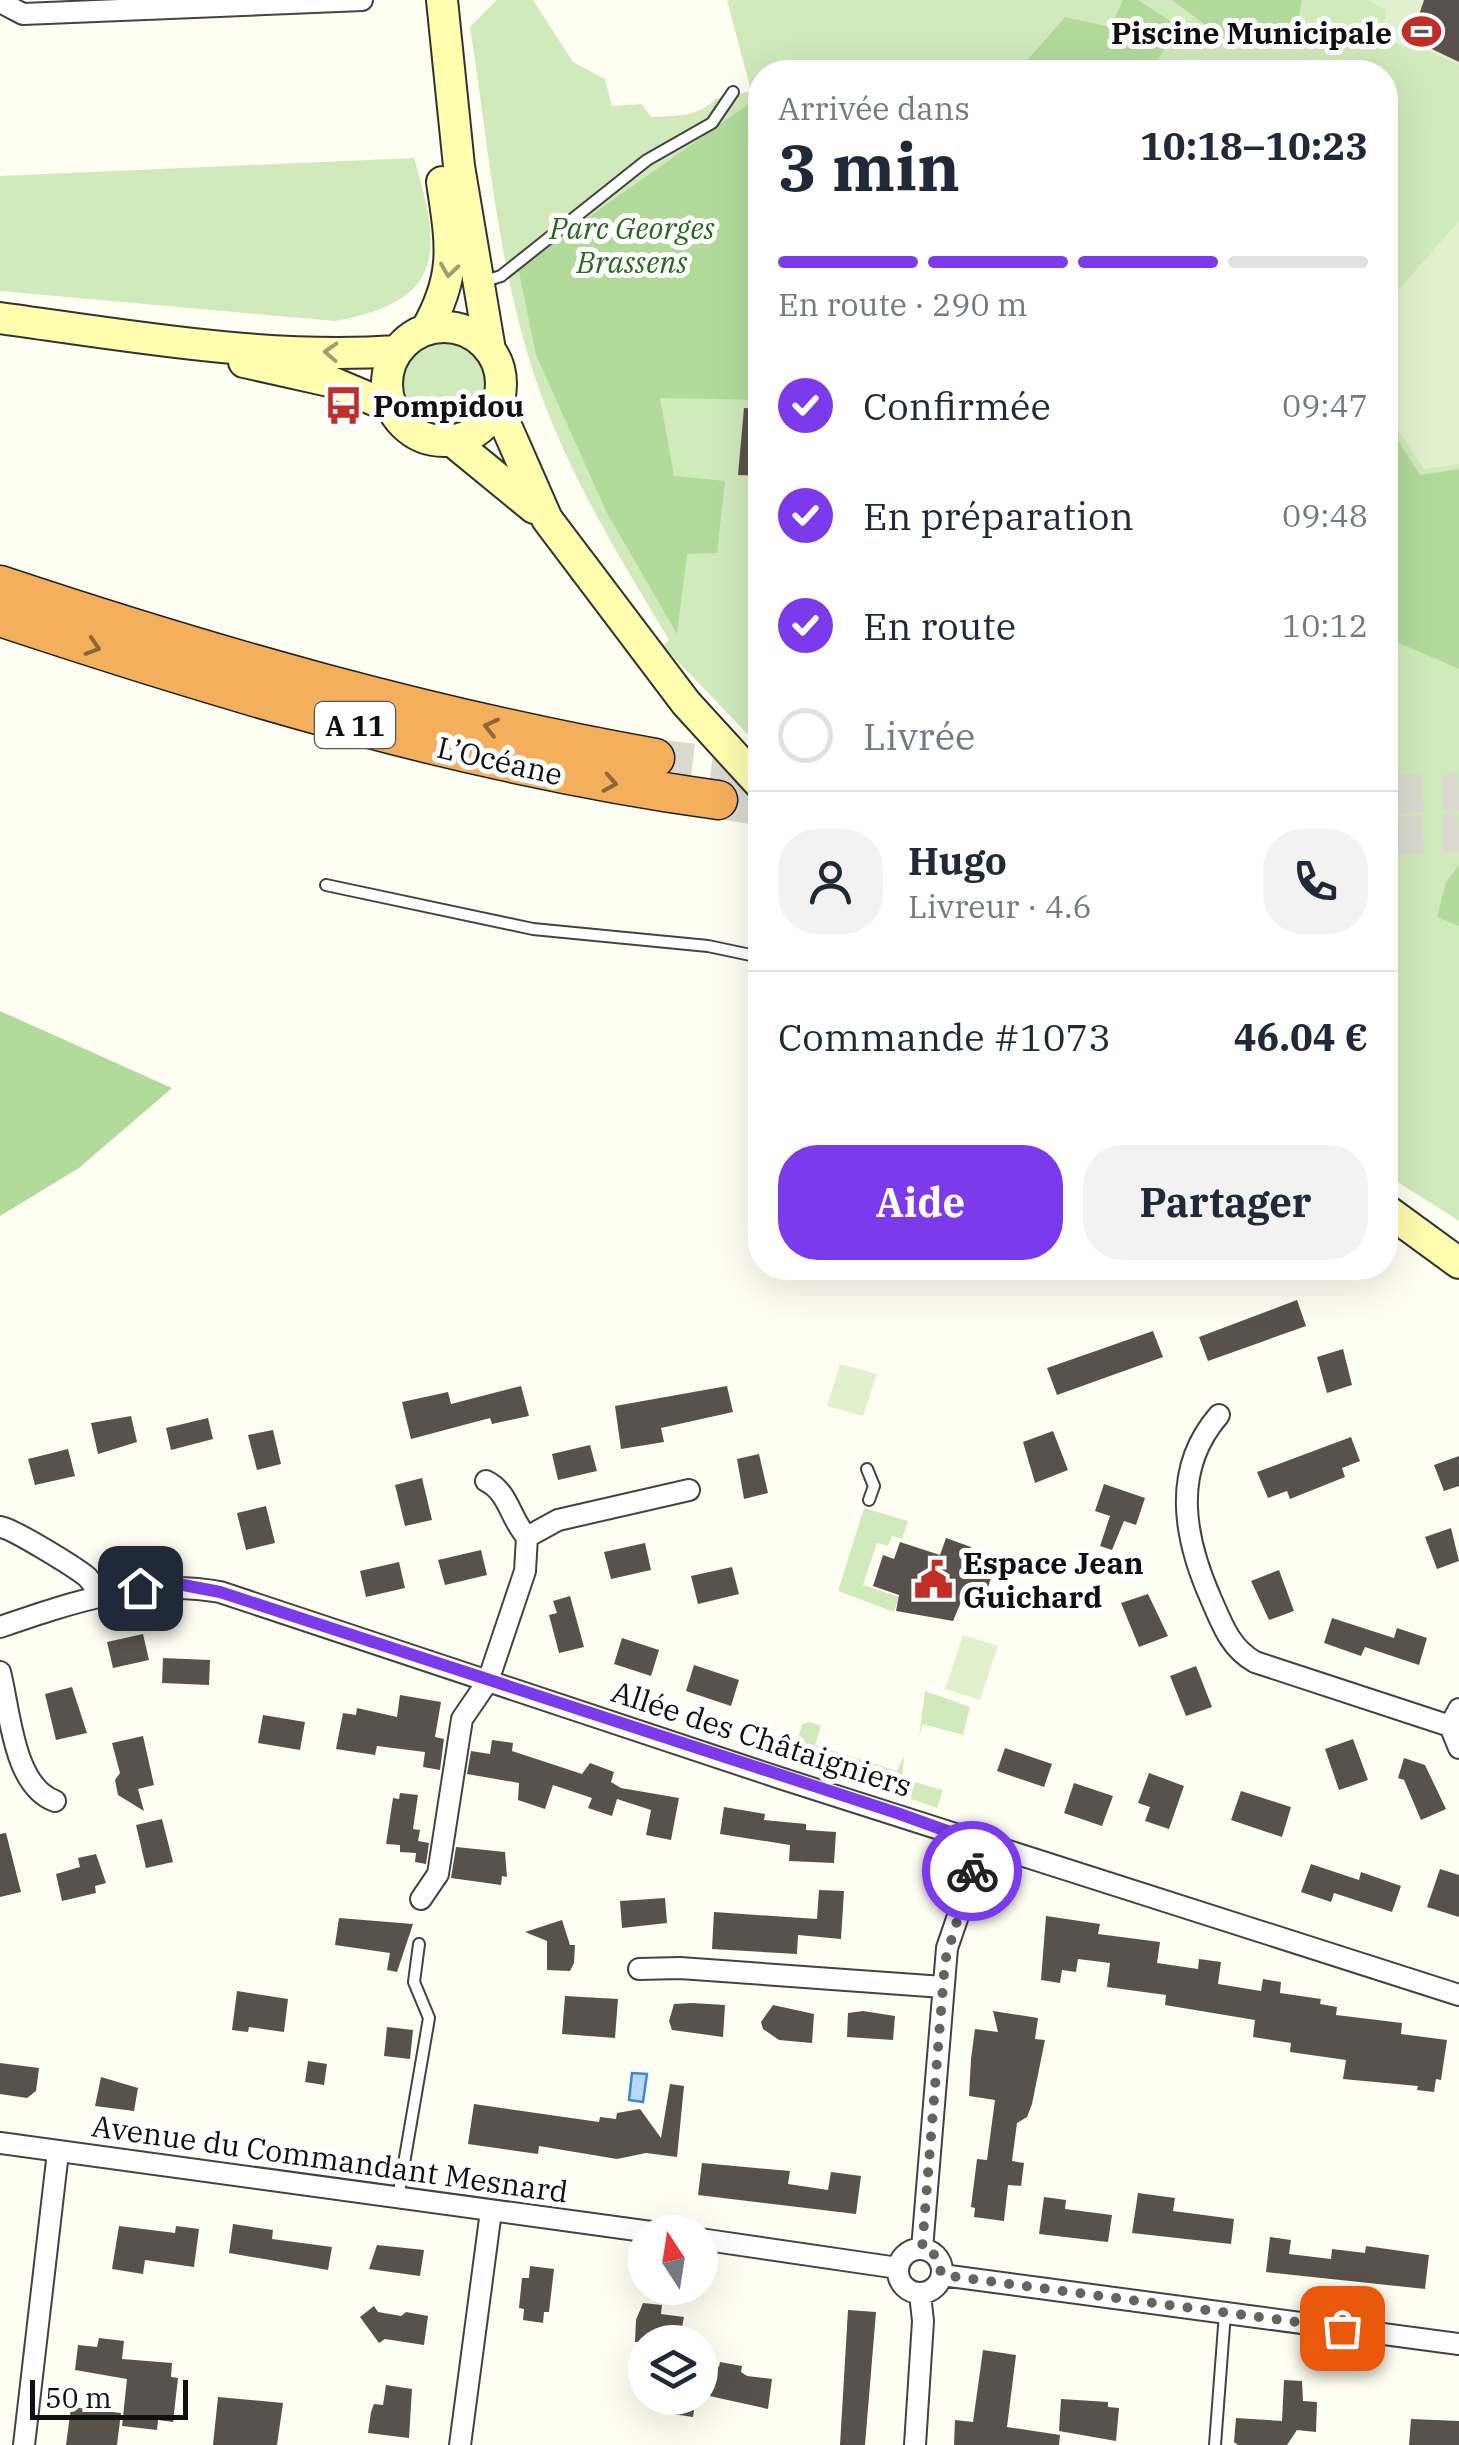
<!DOCTYPE html>
<html lang="fr">
<head>
<meta charset="utf-8">
<style>
	:root { --surface:#fff; --page:#f2f2f3; --text:#1f2937; --muted:#747a83; --line:#e0e1e3; --accent:#7c3aed }
	body { margin:0; font-family:"IBM Plex Serif",serif; background:var(--page); color:var(--text); height:100vh; display:flex; flex-direction:column; font-size:38px; white-space:nowrap }
	* { box-sizing:border-box; margin:0 }
	p { font-size:32px; color:var(--muted) }
	.icon { flex:none; width:55px; height:55px; fill:none; stroke:currentColor; stroke-width:2; stroke-linecap:round; stroke-linejoin:round }
	.map { position:relative; flex:1; overflow:hidden }
	.drawer { position:absolute; left:748px; top:60px; width:650px; height:1220px; display:flex; flex-direction:column; background:var(--surface); border-radius:40px; box-shadow:0 10px 40px #0002 }
	.drawer>* { flex:none }
	.needle { width:65px; rotate:348deg }
	.tools { position:absolute; left:628px; top:2215px; display:grid; gap:20px }
	.tools a { display:grid; place-items:center; width:90px; height:90px; border-radius:50%; background:var(--surface); box-shadow:0 10px 40px #0002; font-size:50px }
	.scale { position:absolute; left:30px; bottom:25px; width:158px; box-sizing:border-box; padding-left:10px; border:5px solid #101010; border-top:0; font-size:28px; line-height:35px; white-space:nowrap; color:#101010; -webkit-text-stroke:8px #fff; paint-order:stroke }
	.pin { position:absolute; display:grid; place-items:center; width:85px; height:85px; color:#fff; margin:-42px; border-radius:20px; box-shadow:0 5px 15px #0006 }
	.courier { position:absolute; display:grid; place-items:center; width:100px; height:100px; margin:-50px; border:8px solid #7c3aed; border-radius:50%; background:#fff; color:#222; box-shadow:0 2px 12px #0007 }
	.summary em { font-style:normal; font-weight:700 }
	.summary div { display:flex; flex-direction:column-reverse }
	.summary { display:flex; align-items:center; justify-content:space-between; height:170px; padding:0 30px }
	h1 { font-size:65px; font-weight:700; line-height:75px }
	.bar { display:grid; grid-template-columns:repeat(4,1fr); gap:15px 10px; align-content:center; height:120px; padding:0 30px }
	.bar i { height:12px; border-radius:8px; background:var(--line) }
	.bar .active { background:var(--accent) }
	.bar p { grid-column:span 4 }
	.line { display:flex; align-items:center; gap:25px; padding:0 30px; border-top:2px solid var(--line) }
	.line div { flex:1 }
	.round { display:grid; place-items:center; flex:none; width:105px; height:105px; border-radius:40px; background:var(--page) }
	ol { padding:0 30px; list-style:none }
	li { display:flex; align-items:center; gap:30px; height:110px }
	li p { margin-inline-start:auto }
	li .icon { padding:10px; border-radius:50%; background:var(--accent); color:#fff; stroke-width:4 }
	li:last-child { color:var(--muted) }
	li i { width:55px; height:55px; border:5px solid var(--line); border-radius:50% }
	.action { display:flex; gap:20px; margin-top:auto; padding:20px 30px }
	.action a { flex:1; height:115px; border-radius:40px; background:var(--accent); color:#fff; font-size:40px; font-weight:700; line-height:115px; text-align:center }
	.action a+a { background:var(--page); color:var(--text) }
	.map>svg:first-child { display:block }
	.green { fill:#d0eabc }
	.forest { fill:#b2db9b }
	.pitch { fill:#e2f1cd }
	.water { fill:#b7d9f6; stroke:#3e88ce; stroke-width:2.5 }
	.building { fill:#59524c }
	.lines { fill:none; stroke-linecap:round; stroke-linejoin:round }
	.highway-tunnel { stroke:#dbdad1; stroke-width:38; stroke-dasharray:38 19; stroke-linecap:butt }
	.lane-casing { stroke:#434343; stroke-width:14 }
	.street-casing { stroke:#434343; stroke-width:24 }
	.secondary-casing { stroke:#323232; stroke-width:34 }
	.highway-casing { stroke:#212121; stroke-width:41 }
	.lane { stroke:#fff; stroke-width:10 }
	.street { stroke:#fff; stroke-width:20 }
	.secondary { stroke:#fffdae; stroke-width:30 }
	.highway { stroke:#f4af5c; stroke-width:38 }
	.oneway { stroke:#9f9e6f }
	.oneway2 { stroke:#8d673a }
	.done { stroke:#64635f; stroke-width:10; stroke-dasharray:0 18 }
	.route { stroke:#7c3aed; stroke-width:12 }
	.labels { text-anchor:middle; dominant-baseline:central; stroke-width:10; stroke-linejoin:round; paint-order:stroke }
	.shield { fill:#fff; stroke:#585858; stroke-width:2.5 }
	.shield-label { font-size:28px; font-weight:bold; fill:#101010 }
	.poi-label { font-size:30px; font-weight:bold; fill:#101010; stroke:#fff; text-anchor:start }
	.park-label { font-size:30px; font-style:italic; fill:#28691f; stroke:#fff }
	.street-label { font-size:30px; fill:#101010; stroke:#fff }
</style>
</head>
<body>
<div class="map">
<svg width="1459" height="2445" viewBox="0 0 1459 2445">
	<rect width="100%" height="100%" fill="#fffef3"/>
	<path class="green" d="M497,0h36l40,62 32,17 7,27 30,-2 9,13c21,-1 49,0 64,-18l36,-8 -24,-91h732v1221l-74,-47v-1102h-625v675l-97,-101 6,-6c-55,-92 -112,-184 -142,-288 -31,-105 -40,-217 -57,-325z
		M414,158c28,94 32,143 -79,163l-335,-30v-115z
		M403 383a44 44 0 1 1 88 0a44 44 0 1 1-88 0Z
		M864,1508l44,13 -6,18 -10,-3 -4,10 -11,-3 -14,42 36,12 -5,15 -56,-21z
		M1016,1586l4,8 -7,18 -18,-6 8,-19z
		M925,1691l45,16 -7,28 -40,-11 -4,13z
		M810,1722l11,4 -6,19 82,26 7,-15 -2,23 -90,-28 -5,15 -15,-5 10,-37z
		M911,1781l32,9 -6,18 -26,-9z"/>
	<path class="forest" d="M1123,0h15l43,28 -33,44h-225l103,-10 39,-45 45,10z
		M1172,0h130l-5,26 -67,17z
		M760,96v304l-100,-2 14,78 51,5 -8,72 -30,1 -10,80 -70,-121 -71,-158 -18,-88z
		M1392,431l28,44 39,-6v200l-74,-32v-197z
		M1459,865v61l-22,-9 9,-35z
		M0,1011l172,77 -93,80 -79,48z"/>
	<path class="pitch" d="M1367,0h92v65l-46,-21 -3,5 -18,-8 -8,-16 2,-15z
		M1459,221v243l-35,5 -31,-46 -8,9v-127z
		M840,1364l37,10 -14,42 -36,-10z
		M963,1635l35,11 -18,54 -35,-11z"/>
	<path class="water" d="M632,2073l15,1 -4,28 -14,-2z"/>
	<path class="building" d="M1424,0h35v62l-48,-23z
		M744,408l16,1v67l-22,-1z
		M1297,1300l9,26 -98,35 -9,-24z
		M1153,1331l10,26 -106,38 -10,-27z
		M1343,1349l9,36 -25,8 -10,-36z
		M521,1386l8,30 -37,8 -2,-6 -79,21 -9,-37 46,-10 3,12z
		M727,1386l6,26 -72,16 3,14 -43,7 -6,-43z
		M131,1416l6,26 -39,12 -7,-31z
		M208,1418l5,21 -42,11 -5,-22z
		M273,1430l8,34 -24,6 -9,-35z
		M1053,1431l15,39 -33,13 -12,-41z
		M1351,1437l9,24 -18,7 3,9 -55,22 -3,-8 -19,7 -11,-26z
		M590,1445l7,26 -39,9 -6,-26z
		M68,1449l7,27 -40,9 -7,-26z
		M759,1454l9,39 -24,6 -7,-40z
		M1459,1456v30l-15,5 -10,-26z
		M422,1478l10,42 -27,6 -10,-41z
		M1104,1484l41,14 -9,27 -12,-4 -12,29 -12,-4 10,-30 -15,-5z
		M266,1506l9,37 -29,7 -9,-37z
		M1451,1528l8,33 -22,8 -12,-32z
		M946,1538l25,9 -5,16 27,9 -12,37 -20,-7 -8,19 -57,-10 3,-16 -26,-9 10,-31 11,4 6,-17 40,13z
		M645,1543l6,27 -40,9 -7,-27z
		M481,1550l6,25 -42,10 -7,-25z
		M399,1562l6,26 -39,9 -6,-26z
		M732,1567l7,27 -41,10 -7,-28z
		M1279,1570l15,41 -25,9 -18,-39z
		M1148,1594l20,42 -29,11 -18,-44z
		M570,1596l14,51 -25,6 -10,-38 8,-2 -4,-12z
		M1332,1618l62,20 3,-10 30,10 -8,27 -54,-18 -4,9 -37,-13z
		M143,1634l6,26 -36,8 -6,-26z
		M622,1638l37,12 -8,26 -37,-12z
		M163,1658l47,2 -1,25 -47,-2z
		M694,1665l45,15 -8,26 -45,-15z
		M1196,1666l16,41 -26,9 -16,-40z
		M72,1687l15,46 -31,7 -11,-46z
		M400,1695l41,7 -6,35 9,2 -4,31 -17,-3 2,-15 -48,-6 -2,9 -39,-6 7,-36 13,2 1,-7 40,9z
		M263,1715l42,7 -5,28 -42,-7z
		M143,1736l11,49 -16,4 6,22 -26,-16 -3,-15 5,-7 -8,-30z
		M1353,1739l15,41 -29,10 -14,-41z
		M492,1740l21,3 -1,8 70,23 8,-11 24,9 -3,10 10,6 58,10 -8,42 -25,-5 5,-25 -34,-11 -5,17 -24,-8 4,-10 -39,-13 -8,24 -27,-9 1,-17 -52,-9 4,-23 19,3z
		M1005,1748l47,16 -8,23 -47,-16z
		M1404,1758l21,7 21,44 -25,11 -17,-40 -6,-2z
		M1149,1773l35,13 -15,43 -24,-8 5,-14 -12,-4z
		M1074,1783l39,13 -11,30 -38,-13z
		M1241,1791l50,16 -9,30 -51,-17z
		M400,1793l18,2 -5,34 7,1 -2,11 11,2 -3,21 -11,-2 1,-9 -16,-1v-7l-14,-1 7,-46 6,1z
		M724,1807l41,7 -1,6 42,4v6l30,2 -2,31 -45,-2 1,-16 -70,-11z
		M162,1819l11,43 -27,6 -10,-43z
		M6,1833l15,59 -21,5v-63z
		M456,1847l49,5 2,25 -5,-1 -1,9 -50,-7z
		M96,1854l10,29 -11,3 1,7 -34,8 -6,-27 24,-7 -2,-9z
		M1311,1864l48,16 2,-8 40,14 -9,26 -58,-19 -3,9 -30,-10z
		M1440,1869l19,6v42l-32,-10z
		M819,1890l25,1 -3,48 -43,-4 -1,19 -85,-5 2,-37 103,7z
		M665,1898l2,25 -45,5 -2,-27z
		M1046,1916l54,8 -2,10 62,8 -3,21 41,6 1,-10 22,3 -3,22 43,7 2,-12 18,3 -1,11 41,6 -1,5 17,3 -1,8 66,8 -1,11 46,6 -6,40 -5,-1 -2,13 -17,-2 1,-4 -75,-7 3,-19 -56,-8 1,-9 -38,-6 2,-17 -90,-15 1,-10 -59,-8 3,-24 -32,-4 -2,13 -14,-2 -2,13 -19,-3z
		M339,1918l74,6 -16,48 -10,-2 3,-17 -55,-8z
		M562,1920l8,25h5l-1,18 -4,8 -23,-1v-29l-22,-9z
		M237,1991l51,8 -4,33 -35,-5 -1,5 -16,-2z
		M565,1996l53,3 -3,39 -53,-4z
		M692,2003l33,2 -2,32 -51,-7 -3,-9 5,-17z
		M773,2005l41,9 -2,29 -33,-3 -16,-11 -2,-7z
		M863,2011l32,5 -2,24 -46,-3 1,-24z
		M993,2011l45,7 -3,21 10,1 -13,64 -5,13 -10,6 -5,38 12,2 -3,23 -13,-1 -4,36 -30,-4 1,-9 -4,-1 6,-48 10,1 8,-60 -26,-4 2,-37 4,-30 23,3z
		M387,2027l26,3 -3,29 -26,-3z
		M308,2061l19,3 -3,21 -19,-3z
		M0,2063l39,5 -3,23 -9,7 -27,-4z
		M101,2077l37,11 -4,23 -39,-5z
		M670,2084l14,2 -7,71 -31,-4 -29,6 -78,-13 -1,8 -70,-10 6,-40 125,18 1,-5 16,2 1,-6 23,-4 21,29z
		M702,2163l88,8 -2,13 40,6 3,-18 30,4 -5,38 -158,-19z
		M1138,2193l37,5 -2,13 61,8 -3,25 -99,-11z
		M1044,2197l22,3 -1,9 47,6 -4,27 -69,-8z
		M233,2224l40,6 -1,9 60,8 -4,23 -99,-17z
		M119,2226l56,7 1,-7 23,3 -5,38 -49,-7 -2,14 -31,-5z
		M1270,2237l21,3 -2,14 42,5 1,-10 33,4 1,-7 63,9 -4,34 -159,-17z
		M377,2245l47,5 -4,26 -51,-7z
		M530,2266l24,3 -5,43h-5l-1,11 -20,-3 1,-11 -5,-1 3,-30h7z
		M643,2303l19,2 -1,9 23,3 -5,25h-44l1,-22z
		M374,2306l4,6 23,4 5,-4 22,4 -4,29 -39,-6 -6,4 -19,-26z
		M848,2310l28,2 -11,133h-25z
		M99,2338l25,3 -2,18 50,4 -1,14 7,1 -5,44 -15,-2 -1,10 -35,-4 5,-47 -52,-9 3,-25 19,2z
		M983,2350l33,5 -9,72 53,8 -1,10h-105l1,-25 18,2z
		M720,2362l22,4 -1,6 6,4 25,3 -4,30 -63,-14 4,-29 10,1z
		M1284,2380l18,1 1,20 14,1 -1,30 -19,-2 -10,15h-49l-4,-3 2,-24 46,3z
		M386,2385l26,4 -3,49 -41,-5 3,-21 3,-8 9,1z
		M218,2397l65,6 -6,42h-64z
		M662,2398h34l-3,19 -34,-5z
		M1061,2399l47,3v5l11,1 -3,33 -57,-10z
		M71,2407l50,6 -4,32h-51z
		M1411,2419l48,2v24h-50z"/>
	<g class="lines">
		<path class="highway-tunnel" d="M655,758l105,13
			M1385,795l74,-4
			M718,800l42,6
			M1385,836l74,-3"/>
		<defs>
			<path id="lane" d="M482,282l19,-6 146,-116 65,-37 21,-31
				M326,885l207,44 175,17 52,11
				M867,1469l7,17 -5,14
				M398,2198l31,-180 -15,-36 5,-38
				M1215,2445l10,-132"/>
			<path id="street" d="M0,2l23,12 339,-14
				M1219,1415c-48,55 -35,123 -8,184 11,25 19,49 44,63l195,64 9,-17
				M486,1481c23,11 24,38 41,56
				M0,1527c12,1 73,39 86,49 6,5 10,14 15,20
				M0,1627c73,-25 143,-49 220,-35l560,186 679,217
				M0,1672c10,38 13,114 55,129
				M1450,1726l9,22
				M421,1899l17,-25 24,-155 26,-38 37,-110 2,-34 31,-17 131,-30
				M639,1969l41,-1 263,19
				M0,2143l651,89
				M700,2239l198,29
				M922,2249l25,-301 36,-105
				M898 2271a22 22 0 1 1 44 0a22 22 0 1 1-44 0Z
				M942,2275l517,69
				M24,2445l34,-293
				M460,2445l31,-234
				M915,2445l8,-124 -3,-27"/>
			<path id="secondary" d="M442,0l17,166 31,184
				M0,318c131,18 265,42 397,33
				M387 384a57 57 0 1 1 114 0a57 57 0 1 1-114 0Z
				M426,330c32,-56 25,-87 16,-148
				M244,362l85,19 64,27
				M497,405l50,114 139,184 74,81
				M451,440l83,68
				M1385,1209l74,54"/>
			<path id="highway" d="M0,585c216,72 431,133 655,173
				M0,617c235,78 472,149 718,183"/>
		</defs>
		<use href="#lane" class="lane-casing"/>
		<use href="#street" class="street-casing"/>
		<use href="#secondary" class="secondary-casing"/>
		<use href="#highway" class="highway-casing"/>
		<use href="#lane" class="lane"/>
		<use href="#street" class="street"/>
		<use href="#secondary" class="secondary"/>
		<use href="#highway" class="highway"/>
	</g>
	<defs><path id="oneway-chevron" d="M-2-3.5L2.5 0L-2 3.5" fill="none" stroke-width="1.6" stroke-linecap="round" stroke-linejoin="round" transform="scale(2.5)"/></defs>
	<g class="oneway">
		<use href="#oneway-chevron" transform="translate(449 270) rotate(98)"/>
		<use href="#oneway-chevron" transform="translate(331 352) rotate(-177)"/>
	</g>
	<g class="oneway2">
		<use href="#oneway-chevron" transform="translate(93 647) rotate(18)"/>
		<use href="#oneway-chevron" transform="translate(491 727) rotate(-167)"/>
		<use href="#oneway-chevron" transform="translate(610 783) rotate(10)"/>
	</g>
	<g class="lines">
		<path class="done" d="M972,1871l-27,90 -23,288 13,6 7,20 400,53"/>
		<path class="route" d="M140,1588l38,-4 42,8 677,221 86,31 -11,27"/>
	</g>
	<defs>
		<symbol id="stadium-bare" viewBox="-9 -9 18 18"><path d="M0-5a6.5 5 0 1 0 0 10a6.5 5 0 1 0 0-10ZM-3.5-1.8h7v3.6h-7Z" fill="#c12d27" stroke="#fff" stroke-width="2.5" paint-order="stroke"/></symbol>
		<symbol id="bus-bare" viewBox="-9 -9 18 18"><path d="M-5-6H5V4H4V6H2V4H-2V6H-4V4H-5ZM-3.5-4V0h7V-4ZM-3.5 1.2v1.5H-2V1.2ZM2 1.2v1.5H3.5V1.2Z" fill="#c12d27" stroke="#fff" stroke-width="2.5" paint-order="stroke"/></symbol>
		<symbol id="civic-bare" viewBox="-9 -9 18 18"><path d="M-.6-6.5H3V-4.5H.6V-3L4-1V1h2V6H-6V1h2V-1L-.6-3ZM-1.2 2.5V6h2.4V2.5Z" fill="#c12d27" stroke="#fff" stroke-width="2.5" paint-order="stroke"/></symbol>
	</defs>
	<g fill-rule="evenodd">
		<use href="#stadium-bare" x="1394" y="4" width="55" height="55"/>
		<use href="#bus-bare" x="316" y="378" width="55" height="55"/>
		<use href="#civic-bare" x="906" y="1552" width="55" height="55"/>
	</g>
	<g class="labels">
		<rect class="shield" x="315" y="702" width="80" height="46" rx="8"/>
		<g class="shield-label">
			<text x="355" y="725">A 11</text>
		</g>
		<g class="poi-label">
			<text x="1392" y="32" text-anchor="end">Piscine Municipale</text>
			<text x="373" y="405">Pompidou</text>
			<text x="963" y="1562">Espace Jean<tspan x="963" dy="34">Guichard</tspan></text>
		</g>
		<g class="park-label">
			<text x="632" y="227">Parc Georges<tspan x="632" dy="34">Brassens</tspan></text>
		</g>
		<g class="street-label">
			<text transform="translate(500 760) rotate(13)">L’Océane</text>
			<text transform="translate(762 1738) rotate(18)">Allée des Châtaigniers</text>
			<text transform="translate(330 2158) rotate(8)">Avenue du Commandant Mesnard</text>
		</g>
	</g>
</svg>
<div class="tools">
<a><svg class="needle" viewBox="-14 -14 28 28"><path d="M0-13l5 13h-10z" fill="#e53935"/><path d="M0 13l5-13h-10z" fill="#747a83"/></svg></a>
<a><svg class="icon" aria-label="layers" viewBox="0 0 24 24"><path d="M12 4l9 5-9 5-9-5zM3 14l9 5 9-5"/></svg></a>
</div>
<div class="scale">50 m</div>
<div class="pin" style="left:1342px;top:2328px;background:#ea580c"><svg class="icon" aria-label="bag" viewBox="0 0 24 24"><path d="M5 8h14l-1 12H6zM9 8a3 3 0 0 1 6 0"/></svg></div>
<div class="pin" style="left:140px;top:1588px;background:#1f2937"><svg class="icon" aria-label="home" viewBox="0 0 24 24"><path d="M3 11l9-7 9 7M6 9v11h12V9"/></svg></div>
<div class="courier" style="left:972px;top:1871px"><svg class="icon" aria-label="bike" viewBox="0 0 24 24"><circle cx="6" cy="16" r="4"/><circle cx="18" cy="16" r="4"/><path d="M6 16l4-8h5l3 8M10 8l3 8H6M13 5h3"/></svg></div>
<section class="drawer">
<div class="summary"><div><h1>3 min</h1><p>Arrivée dans</p></div><em>10:18–10:23</em></div>
<div class="bar"><i class="active"></i><i class="active"></i><i class="active"></i><i></i><p>En route · 290 m</p></div>
<ol>
<li><svg class="icon" aria-label="check" viewBox="0 0 24 24"><path d="M5 12l5 5 9-10"/></svg>Confirmée<p>09:47</p></li>
<li><svg class="icon" aria-label="check" viewBox="0 0 24 24"><path d="M5 12l5 5 9-10"/></svg>En préparation<p>09:48</p></li>
<li><svg class="icon" aria-label="check" viewBox="0 0 24 24"><path d="M5 12l5 5 9-10"/></svg>En route<p>10:12</p></li>
<li><i></i>Livrée</li>
</ol>
<div class="line" style="height:180px"><a class="round"><svg class="icon" aria-label="person" viewBox="0 0 24 24"><circle cx="12" cy="8" r="4"/><path d="M4 21q1-7 8-7t8 7"/></svg></a><div><b>Hugo</b><p>Livreur · 4.6</p></div><a class="round"><svg class="icon" aria-label="phone" viewBox="0 0 24 24"><path d="M5 4h4l2 5-3 2q2 4 5 5l2-3 5 2v4C11 20 4 13 5 4z"/></svg></a></div>
<div class="line" style="height:130px"><div>Commande #1073</div><b>46.04 €</b></div>
<div class="action"><a>Aide</a><a>Partager</a></div>
</section>
</div>
</body>
</html>
